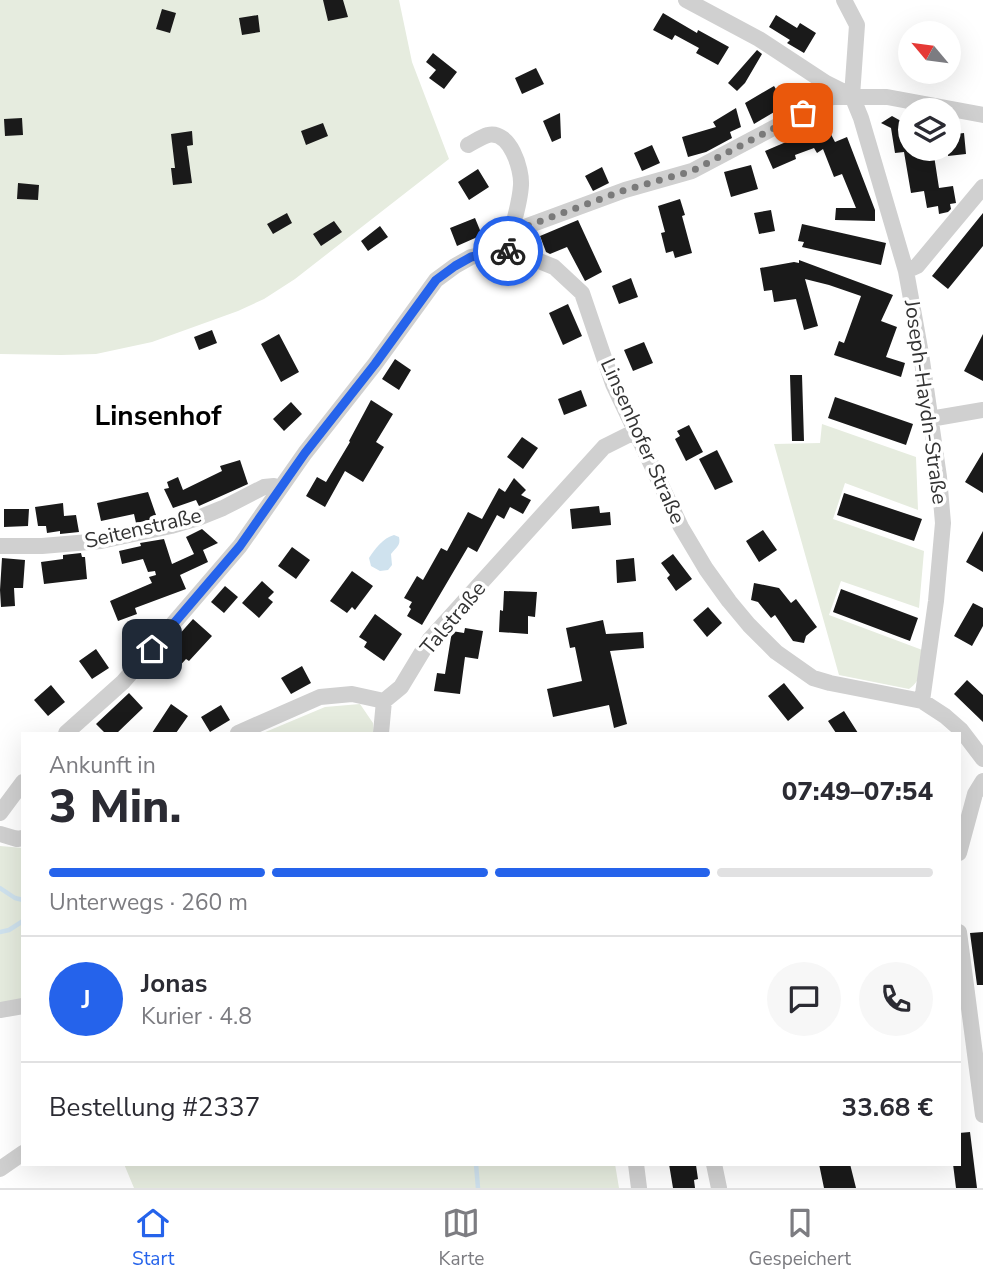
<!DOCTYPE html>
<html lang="de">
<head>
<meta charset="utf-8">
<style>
	:root { --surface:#fff; --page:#f7f7f7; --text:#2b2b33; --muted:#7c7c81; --line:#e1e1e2; --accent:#2563eb }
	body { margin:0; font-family:"Nunito Sans",sans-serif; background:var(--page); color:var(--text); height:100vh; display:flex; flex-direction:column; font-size:26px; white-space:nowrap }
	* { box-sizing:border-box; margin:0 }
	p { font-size:23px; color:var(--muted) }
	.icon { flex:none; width:38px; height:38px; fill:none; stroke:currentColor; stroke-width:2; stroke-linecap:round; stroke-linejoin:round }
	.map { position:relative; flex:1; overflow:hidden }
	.sheet { position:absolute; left:21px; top:732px; width:940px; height:434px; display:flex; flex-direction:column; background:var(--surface); border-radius:0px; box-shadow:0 7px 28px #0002 }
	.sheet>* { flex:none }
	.needle { width:46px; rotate:299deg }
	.buttons { position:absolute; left:898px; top:21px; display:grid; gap:14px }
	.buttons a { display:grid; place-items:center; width:63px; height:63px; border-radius:50%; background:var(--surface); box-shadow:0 7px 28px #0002; font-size:35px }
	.pin { position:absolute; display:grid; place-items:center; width:60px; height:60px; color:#fff; margin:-30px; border-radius:14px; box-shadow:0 4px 10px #0006 }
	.courier { position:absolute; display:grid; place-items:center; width:70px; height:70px; margin:-35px; border:5px solid #2563eb; border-radius:50%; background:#fff; color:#222; box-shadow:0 2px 9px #0007 }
	.headline em { font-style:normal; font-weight:800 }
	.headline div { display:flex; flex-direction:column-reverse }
	.headline { display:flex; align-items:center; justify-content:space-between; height:119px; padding:0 28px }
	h1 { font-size:46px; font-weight:800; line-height:52px }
	.bar { display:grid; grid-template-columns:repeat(4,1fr); gap:10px 7px; align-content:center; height:84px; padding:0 28px }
	.bar i { height:9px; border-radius:5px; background:var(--line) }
	.bar .selected { background:var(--accent) }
	.bar p { grid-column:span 4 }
	.line { display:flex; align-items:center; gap:18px; padding:0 28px; border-top:2px solid var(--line) }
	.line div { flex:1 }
	.round { display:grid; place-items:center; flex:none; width:74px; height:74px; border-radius:37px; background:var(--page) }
	.tabs { display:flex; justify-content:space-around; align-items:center; height:98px; border-top:2px solid var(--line); background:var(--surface); font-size:19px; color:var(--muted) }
	.tabs a { display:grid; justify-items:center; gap:4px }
	.tabs .selected { color:var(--accent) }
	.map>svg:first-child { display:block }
	.green { fill:#e6ecdf }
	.water { fill:#cfe2ee }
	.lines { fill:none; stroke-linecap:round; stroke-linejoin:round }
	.stream { stroke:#cfe2ee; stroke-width:4.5 }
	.building { fill:#1a1a1a }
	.street { stroke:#d0d0d0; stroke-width:16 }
	.done { stroke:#7a7a7a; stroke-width:7; stroke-dasharray:0 12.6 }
	.route { stroke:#2563eb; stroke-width:9 }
	.labels { text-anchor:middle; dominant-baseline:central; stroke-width:7; stroke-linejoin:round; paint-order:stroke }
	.street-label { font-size:21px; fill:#333; stroke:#fff }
	.district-label { font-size:28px; font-weight:bold; fill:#000; stroke:#fff }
</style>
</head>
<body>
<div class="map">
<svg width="983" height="1188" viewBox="0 0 983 1188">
	<rect width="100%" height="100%" fill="#fff"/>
	<path class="green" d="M0,0h399l13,62 37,97 -154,120 -31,20 -26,12 -86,31 -56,12 -35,1 -61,-1z
		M822,424l94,33 2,53 -73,-27 -12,36 91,32 -5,57 -78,-27 -12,34 96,36c-3,15 -3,29 -16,38l-70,-14 -65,-231 46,-1z
		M360,704l13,19 1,10h-111l62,-26z
		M0,846l23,2v163l-23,3z
		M124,1164h491l4,24h-485z"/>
	<path class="water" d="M394,535l5,2c2,9 -3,10 -8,17l1,11 -4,5 -8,1 -9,-5 -2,-8c6,-9 14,-20 25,-23z"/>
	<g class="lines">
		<path class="stream" d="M0,888l15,10 8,2
			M0,932l9,-2 14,-9
			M476,1164l2,24"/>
	</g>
	<path class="building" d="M323,0h20l5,17 -20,4z
		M162,9l14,4 -6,20 -14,-4z
		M663,13l34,20 1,-3 31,17 -11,18 -22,-12 3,-5 -24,-13 -3,5 -19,-10z
		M258,15l2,17 -18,3 -3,-17z
		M776,15l21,13 3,-5 16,10 -12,20 -17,-10 3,-3 -21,-13z
		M757,50l5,4 -17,29 -8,8 -9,-8z
		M433,53l24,19 -13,17 -15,-11 7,-8 -10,-8z
		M536,68l8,16 -22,10 -7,-16z
		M774,86l12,19 -32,19 -9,-21z
		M736,108l5,19 -11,5 2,6 -26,14 -18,5 -6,-20 34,-10 -3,-5z
		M560,113l1,25 -9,4 -9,-21z
		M892,116l18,10v23h23l6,39 14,-2 3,17 -6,1 1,5 -3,3 -9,2 -1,-8 -11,2 -3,-17 -13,2 -7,-41 -9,1 -4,-25 -10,-5z
		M22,118l1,17 -18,1 -1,-17z
		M824,121l11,21 12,-5 28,73v11l-40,-1 1,-12h20l-14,-34 -8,3 -11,-28 -6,4 -3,-5 -19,7 1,4 -23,10 -8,-18 42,-18 -1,-3z
		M323,123l5,13 -22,9 -5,-14z
		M192,131l1,14 -6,1 5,37 -19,2 -2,-17h4l-4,-34z
		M964,133l2,21 -18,2v-21z
		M652,145l8,18 -18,8 -8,-18z
		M751,165l7,24 -27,8 -7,-25z
		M602,167l7,16 -16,8 -8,-15z
		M478,169l11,18 -20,13 -11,-18z
		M18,183l21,2 -1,15 -21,-1z
		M680,199l5,16 -3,1 10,37 -17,5 -2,-7 -7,2 -5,-20 4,-1 -7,-26z
		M771,210l4,21 -16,3 -5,-21z
		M287,213l5,10 -19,11 -6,-10z
		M983,213v33l-35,43 -16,-13z
		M475,218l7,17 -25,11 -7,-18z
		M578,220l24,52 -17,9 -18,-34 -17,7 -4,-2 -6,-16z
		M334,221l8,11 -21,14 -8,-12z
		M802,224l84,19 -5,22 -79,-18 2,-5 -6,-1z
		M380,226l8,11 -20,14 -7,-10z
		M799,260l94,35 -12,26 16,6 -11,30 19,6 -4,14 -67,-22 5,-14 5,2 17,-47 -32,-11 -24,-6 13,47 -14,4 -8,-31 -22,3 -2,-12 -8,1 -4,-23 34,-6 5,1z
		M631,278l7,19 -19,7 -7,-18z
		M568,304l14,32 -19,9 -14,-32z
		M212,330l5,13 -18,7 -5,-13z
		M279,334l20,38 -18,10 -20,-38z
		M983,334v47l-19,-10z
		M644,342l9,21 -20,8 -9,-21z
		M395,359l16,11 -12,20 -17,-11z
		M790,375h12l2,66h-12z
		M581,390l6,16 -23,9 -6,-16z
		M835,397l78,27 -7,21 -78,-27z
		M371,400l22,14 -17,28 8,5 -21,35 -18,-11 -20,36 -19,-11 11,-19 9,5 24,-40 -1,-1z
		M291,402l11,12 -18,17 -11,-12z
		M689,425l14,27 -17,9 -11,-22 5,-3 -3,-5z
		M522,437l16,11 -15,21 -16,-12z
		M717,450l16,32 -18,8 -16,-31z
		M983,452v41l-18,-11z
		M240,460l8,24 -49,22 -3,-6 -23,8 -9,-19 5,-1 -2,-6 11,-5 5,13 39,-19 -2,-5z
		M514,478l12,12 -5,5 10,5 -8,14 -13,-7 -6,12 -7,-4 -20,37 -9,-5 -46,78 -15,-9 4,-7 -2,-2 3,-5 -8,-4 13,-22 6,4 18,-32 6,3 21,-39 14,7 17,-31 6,4z
		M148,492l8,23 -4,1 1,3 -17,4 -2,-9 -33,7 -4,-18z
		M844,493l78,26 -8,22 -77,-26z
		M63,503l1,13 12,-1 3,17 -19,2v-3l-13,2 -1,-7h-8l-3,-19z
		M599,506l1,7 10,-1 1,13 -39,4 -2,-20z
		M4,509h25l-1,17 -24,1z
		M202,529l16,14 -15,7 5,12 -28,13 6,14 -51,19 2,6 -19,7 -8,-20 42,-18 -3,-6 7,-2 -1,-4 -7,1 -5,-13 -21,5 -3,-13 22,-5 -1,-3 24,-4 8,25 22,-10 -8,-17z
		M763,530l14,20 -18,12 -13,-21z
		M983,531v41l-17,-10z
		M292,547l18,13 -14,19 -18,-13z
		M81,553l1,4h3l2,22 -43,5 -3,-22 22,-3v-4z
		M673,554l19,25 -16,12 -9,-13 3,-3 -9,-12z
		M2,558l23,2 -2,28h-9l1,18 -14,1 -1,-17z
		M634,558l2,23 -19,2 -1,-23z
		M352,571l21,15 -18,24 -3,-3 -5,6 -17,-12z
		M262,581l12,11 -6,6 5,4 -14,16 -17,-15z
		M754,583l25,5 12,15 5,-4 21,28 -11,9 -2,7 -11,-2 -18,-26 -4,3 -13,-16 -7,-2z
		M225,586l13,11 -14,16 -13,-11z
		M841,589l77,29 -8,23 -77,-29z
		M504,591l33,1 -2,25 -7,-1v18l-29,-2 1,-22 3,1z
		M973,603l10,5v18l-11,20 -18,-10z
		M708,607l14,16 -15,14 -14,-17z
		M375,614l27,20 -18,27 -20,-14 3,-5 -8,-5z
		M193,619l19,17 -23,25 -3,-2 -10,11 -15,-15z
		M603,620l3,14 37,-2 1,16 -34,3 17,73 -13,4 -5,-23 -56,12 -6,-28 35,-8 -7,-34 -5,1 -4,-20z
		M465,628l18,3 -5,28 -13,-2 -5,37 -26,-3 3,-18 8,1 7,-43 12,2z
		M96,649l13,19 -17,11 -13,-18z
		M302,666l9,17 -20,11 -10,-16z
		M967,680l16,15v27l-29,-28z
		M784,683l20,25 -16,13 -20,-25z
		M51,685l14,17 -17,14 -14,-16z
		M129,693l14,15 -26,25h-12l-9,-9z
		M171,704l17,12 -12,17h-24z
		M221,705l9,15 -20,12 -9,-15z
		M844,711l14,22h-22l-8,-12z
		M983,932v53h-6l-7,-52z
		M970,1132l7,56h-21l-3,-24h6v-31z
		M669,1164h24v2l3,-1 2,14 -4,1 1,8h-22z
		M819,1164h31l6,24h-32z"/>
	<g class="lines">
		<path class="street" d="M686,0l73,39 67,44 24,12
			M844,0l13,25 -5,71 9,22 45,153 15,83 18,123 4,46 -7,78 -14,100
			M468,145c6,-3 13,-8 20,-10 22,-5 34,34 33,50 -1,19 -8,38 -12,56
			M511,232l114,-42 67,-19 140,-74h55l96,18
			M906,271l11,-5 66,-79
			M930,419l53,-9
			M0,546h42l59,-5 70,-15 27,-8 25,-10 41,-21 10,-1 6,3
			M66,733l57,-51 117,-136 65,-93 70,-89 61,-84 19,-14 16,-9 18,-4h18l20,3 27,11 28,26 31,91 68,143 25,42 23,32 20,24 27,27 37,26 17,5 92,18 23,15 16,14 22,29
			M238,733l82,-36 32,-3 32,7 17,-14 29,-48 174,-192 32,-16
			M381,733l3,-32
			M0,813l23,-31
			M0,834l17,5 6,-1
			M959,853l16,-59 8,-13
			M959,932l24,183
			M0,1010l23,-4
			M636,1164l3,24
			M714,1164l5,24
			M0,1169l23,-16"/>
	</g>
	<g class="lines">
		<path class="done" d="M508,251l3,-19 114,-42 67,-19 111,-58"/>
		<path class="route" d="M152,649l88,-103 65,-93 70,-89 61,-84 19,-14 16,-9 18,-4h18l1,-2"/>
	</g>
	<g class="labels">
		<g class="street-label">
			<text transform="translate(926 402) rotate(82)">Joseph-Haydn-Straße</text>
			<text transform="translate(643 441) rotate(66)">Linsenhofer Straße</text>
			<text transform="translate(143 528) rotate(-13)">Seitenstraße</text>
			<text transform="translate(453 618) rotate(-50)">Talstraße</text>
		</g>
		<g class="district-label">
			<text x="158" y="416">Linsenhof</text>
		</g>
	</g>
</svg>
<div class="buttons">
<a><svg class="needle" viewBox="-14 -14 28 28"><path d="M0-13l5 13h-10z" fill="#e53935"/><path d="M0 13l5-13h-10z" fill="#7c7c81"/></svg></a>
<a><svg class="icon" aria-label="layers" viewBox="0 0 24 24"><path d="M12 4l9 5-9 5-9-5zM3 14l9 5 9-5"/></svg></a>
</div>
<div class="pin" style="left:803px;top:113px;background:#ea580c"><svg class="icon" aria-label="bag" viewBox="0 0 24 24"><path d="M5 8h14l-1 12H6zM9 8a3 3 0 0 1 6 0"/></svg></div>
<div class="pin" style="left:152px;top:649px;background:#1f2937"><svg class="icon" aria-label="home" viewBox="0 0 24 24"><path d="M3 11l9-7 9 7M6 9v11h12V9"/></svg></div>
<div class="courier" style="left:508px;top:251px"><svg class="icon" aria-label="bike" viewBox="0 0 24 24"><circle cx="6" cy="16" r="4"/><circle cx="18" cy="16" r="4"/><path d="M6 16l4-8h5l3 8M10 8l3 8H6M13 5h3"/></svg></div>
<section class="sheet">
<div class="headline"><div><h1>3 Min.</h1><p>Ankunft in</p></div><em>07:49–07:54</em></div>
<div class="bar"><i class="selected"></i><i class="selected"></i><i class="selected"></i><i></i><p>Unterwegs · 260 m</p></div>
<div class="line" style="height:126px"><b class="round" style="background:var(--accent);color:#fff">J</b><div><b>Jonas</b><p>Kurier · 4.8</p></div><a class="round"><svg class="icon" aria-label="chat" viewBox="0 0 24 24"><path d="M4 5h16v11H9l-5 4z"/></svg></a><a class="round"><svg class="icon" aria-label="phone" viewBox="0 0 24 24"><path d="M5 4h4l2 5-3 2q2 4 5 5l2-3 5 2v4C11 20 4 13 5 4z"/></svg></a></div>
<div class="line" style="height:91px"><div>Bestellung #2337</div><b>33.68 €</b></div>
</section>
</div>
<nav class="tabs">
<a class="selected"><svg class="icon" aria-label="home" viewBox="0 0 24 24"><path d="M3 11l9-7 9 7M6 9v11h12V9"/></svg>Start</a>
<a><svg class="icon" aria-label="map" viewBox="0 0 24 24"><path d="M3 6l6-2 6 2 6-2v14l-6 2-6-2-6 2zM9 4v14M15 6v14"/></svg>Karte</a>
<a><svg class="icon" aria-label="saved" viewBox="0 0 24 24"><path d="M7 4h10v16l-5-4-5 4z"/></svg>Gespeichert</a>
</nav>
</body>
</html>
